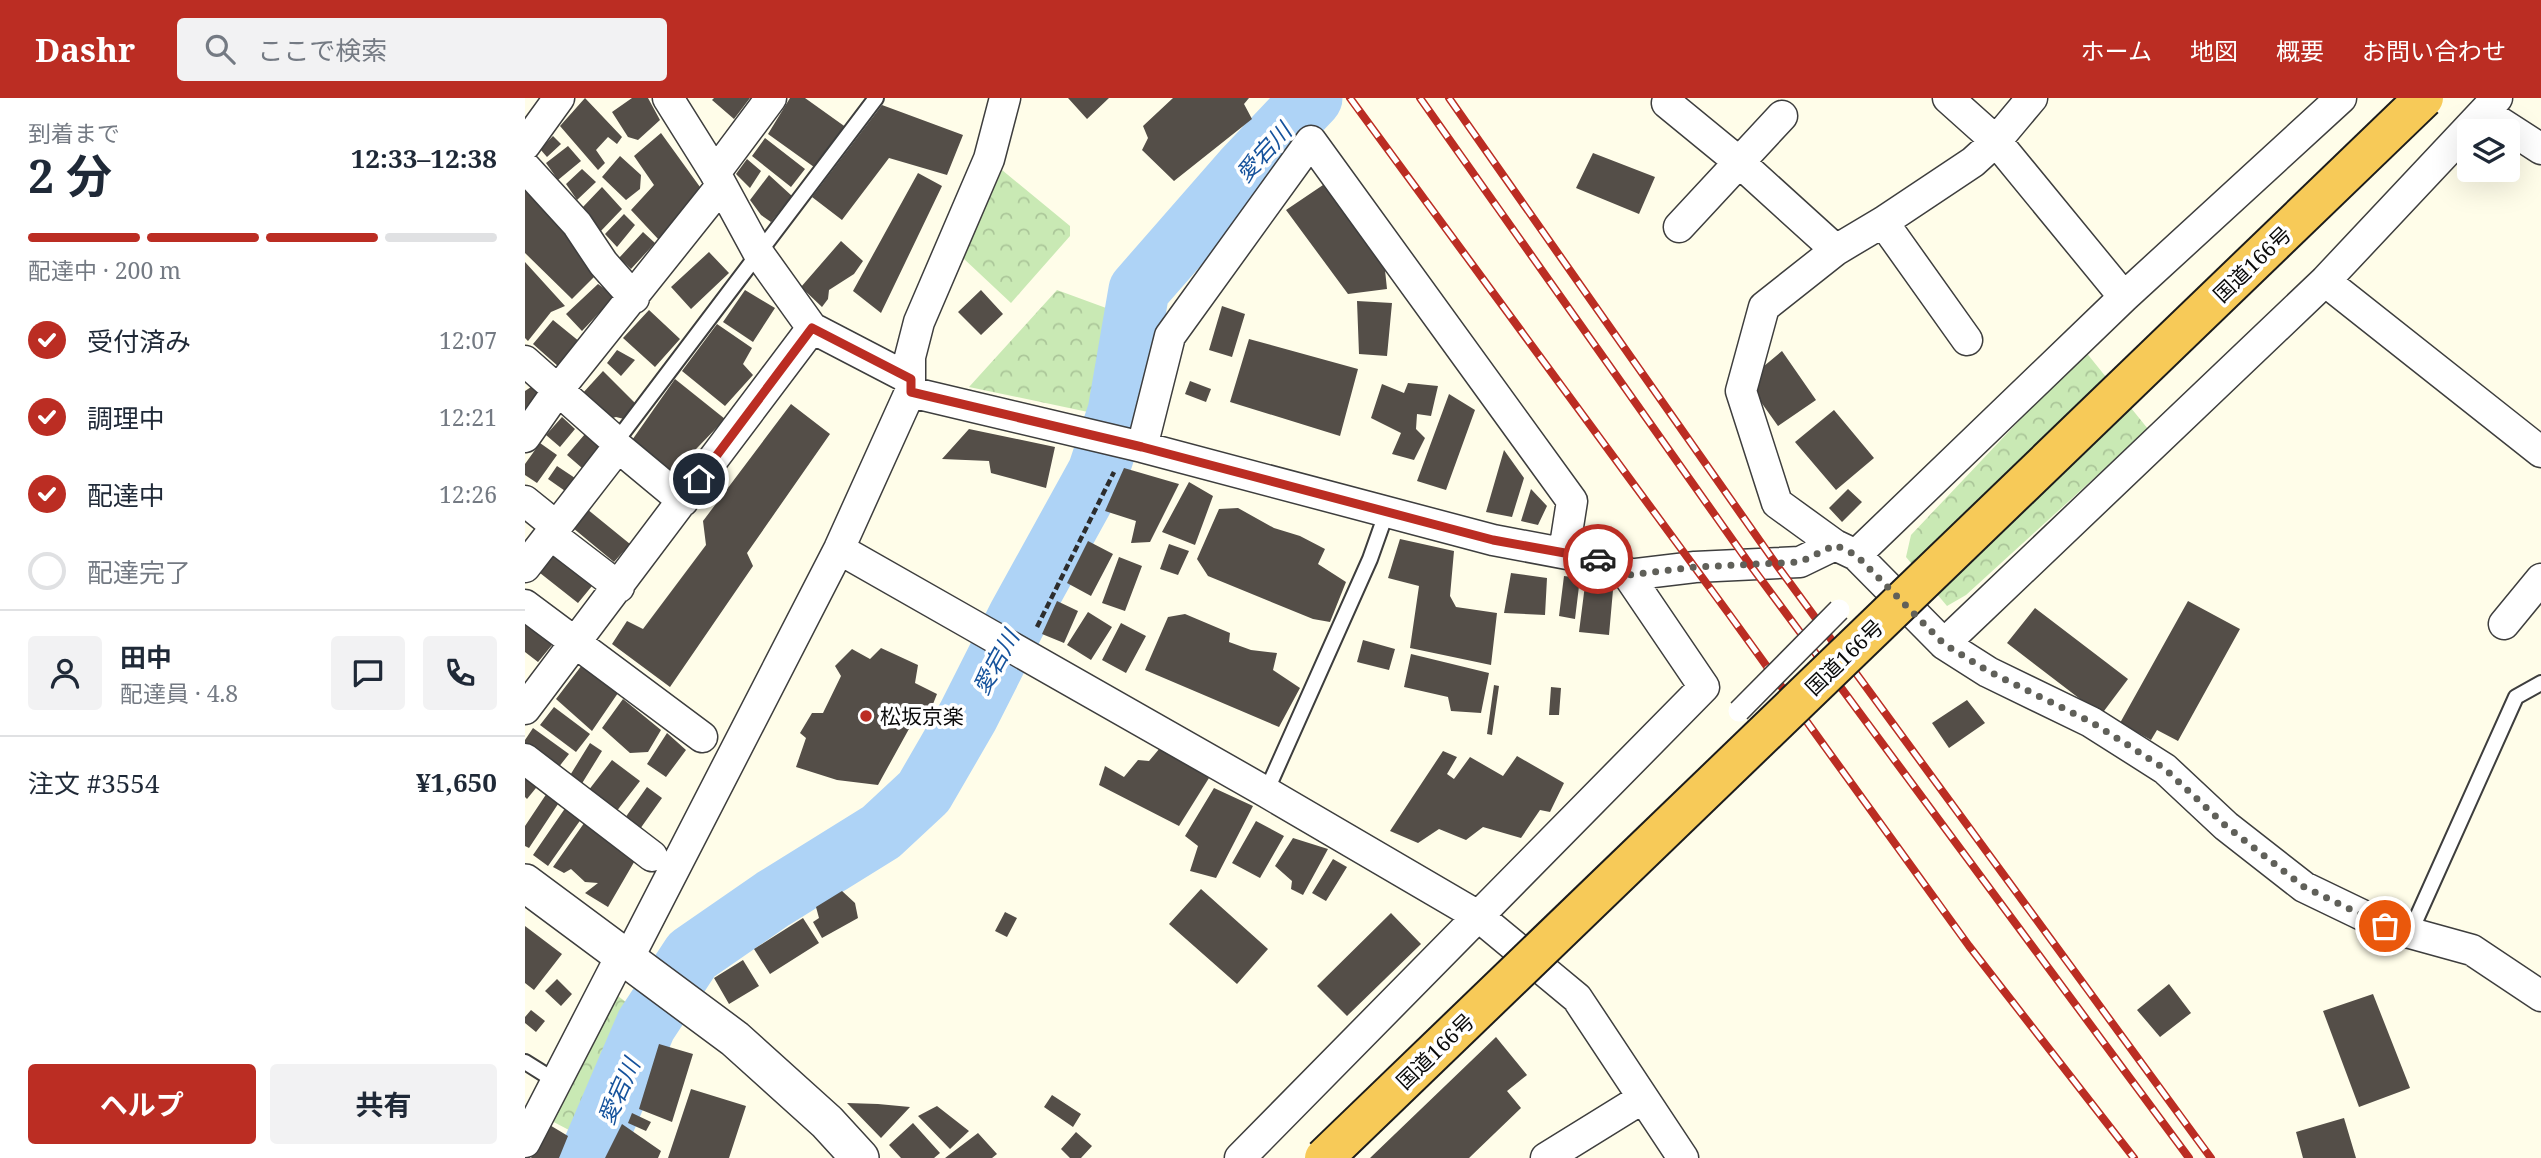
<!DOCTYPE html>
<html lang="ja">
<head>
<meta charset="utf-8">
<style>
	:root { --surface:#fff; --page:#f2f2f3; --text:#1f2937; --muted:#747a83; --line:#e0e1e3; --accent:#bb2d23 }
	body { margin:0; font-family:"Noto Serif","Noto Sans JP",serif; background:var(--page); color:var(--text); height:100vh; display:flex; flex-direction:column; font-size:26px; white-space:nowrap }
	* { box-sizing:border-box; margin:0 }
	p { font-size:23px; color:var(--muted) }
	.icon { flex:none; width:38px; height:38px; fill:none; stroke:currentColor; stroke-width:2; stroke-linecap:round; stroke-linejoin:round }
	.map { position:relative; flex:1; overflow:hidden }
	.drawer { display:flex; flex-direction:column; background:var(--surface); width:525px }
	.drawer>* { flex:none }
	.fabs { position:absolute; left:1932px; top:21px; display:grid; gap:14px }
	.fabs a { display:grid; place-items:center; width:63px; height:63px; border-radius:7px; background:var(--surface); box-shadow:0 7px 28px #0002; font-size:35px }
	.pin { position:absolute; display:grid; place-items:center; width:60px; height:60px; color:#fff; margin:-30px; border:4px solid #fff; border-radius:50%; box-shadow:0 2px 7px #0007 }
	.courier { position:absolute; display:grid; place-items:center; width:70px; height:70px; margin:-35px; border:5px solid #bb2d23; border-radius:50%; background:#fff; color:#222; box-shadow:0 2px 9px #0007 }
	.head em { font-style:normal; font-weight:700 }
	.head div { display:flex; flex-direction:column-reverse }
	.head { display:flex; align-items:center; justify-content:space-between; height:119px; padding:0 28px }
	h1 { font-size:46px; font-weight:700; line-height:52px }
	.bar { display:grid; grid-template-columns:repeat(4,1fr); gap:10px 7px; align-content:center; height:84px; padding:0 28px }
	.bar i { height:9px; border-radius:5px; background:var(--line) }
	.bar .on { background:var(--accent) }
	.bar p { grid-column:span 4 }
	.line { display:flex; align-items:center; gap:18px; padding:0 28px; border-top:2px solid var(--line) }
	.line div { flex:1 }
	.round { display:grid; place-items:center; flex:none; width:74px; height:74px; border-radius:7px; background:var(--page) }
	ol { padding:0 28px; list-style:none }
	li { display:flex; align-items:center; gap:21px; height:77px }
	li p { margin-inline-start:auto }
	li .icon { padding:7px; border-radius:50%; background:var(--accent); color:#fff; stroke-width:4 }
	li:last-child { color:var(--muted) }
	li i { width:38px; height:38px; border:4px solid var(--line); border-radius:50% }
	.button { display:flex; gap:14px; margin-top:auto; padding:14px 28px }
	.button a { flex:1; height:80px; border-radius:7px; background:var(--accent); color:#fff; font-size:28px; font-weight:700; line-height:80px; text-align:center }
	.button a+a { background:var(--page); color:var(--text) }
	header { display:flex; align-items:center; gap:42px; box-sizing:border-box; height:98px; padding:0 35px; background:var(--accent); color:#fff }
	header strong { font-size:33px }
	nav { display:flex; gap:38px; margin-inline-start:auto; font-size:24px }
	.search { width:490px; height:63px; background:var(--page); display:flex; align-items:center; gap:18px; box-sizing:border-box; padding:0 24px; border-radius:7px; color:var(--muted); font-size:26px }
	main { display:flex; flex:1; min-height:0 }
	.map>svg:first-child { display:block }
	.park { fill:url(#park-crowns) }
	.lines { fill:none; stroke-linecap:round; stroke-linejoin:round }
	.river { stroke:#aed3f6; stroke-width:61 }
	.building { fill:#544e48 }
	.service-casing { stroke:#3e3e3e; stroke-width:18 }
	.minor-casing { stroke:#3e3e3e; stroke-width:33 }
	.tertiary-casing { stroke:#3e3e3e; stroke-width:40 }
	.path { stroke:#2d2d2d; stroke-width:4.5; stroke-dasharray:7 3.5; stroke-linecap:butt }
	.service { stroke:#fff; stroke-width:14 }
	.minor { stroke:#fff; stroke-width:30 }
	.tertiary { stroke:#fff; stroke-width:37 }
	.rail-casing { stroke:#bb2d23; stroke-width:8 }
	.rail { stroke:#fff; stroke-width:5; stroke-dasharray:16; stroke-linecap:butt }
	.pedestrian-bridge-casing { stroke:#3e3e3e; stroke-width:24; stroke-linecap:butt }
	.trunk-bridge-casing { stroke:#1c1c1c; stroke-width:42; stroke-linecap:butt }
	.pedestrian-bridge { stroke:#fff; stroke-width:21 }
	.trunk-bridge { stroke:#f7ca58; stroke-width:38 }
	.done { stroke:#606059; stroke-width:7; stroke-dasharray:0 12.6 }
	.route { stroke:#bb2d23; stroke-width:9 }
	.poi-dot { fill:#bb2d23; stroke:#fff; stroke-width:2.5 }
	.labels { text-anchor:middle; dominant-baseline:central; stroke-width:7; stroke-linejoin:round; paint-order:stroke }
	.street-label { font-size:21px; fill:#0b0b0b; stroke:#fff }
	.poi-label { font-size:21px; fill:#0b0b0b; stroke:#fff; text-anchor:start }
	.water-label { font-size:23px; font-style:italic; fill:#15529c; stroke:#fff }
</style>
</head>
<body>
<header>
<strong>Dashr</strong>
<div class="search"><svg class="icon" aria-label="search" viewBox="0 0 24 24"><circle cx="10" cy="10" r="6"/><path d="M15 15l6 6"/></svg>ここで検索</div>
<nav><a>ホーム</a><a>地図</a><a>概要</a><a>お問い合わせ</a></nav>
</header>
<main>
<section class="drawer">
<div class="head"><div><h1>2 分</h1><p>到着まで</p></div><em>12:33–12:38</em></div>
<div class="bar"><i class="on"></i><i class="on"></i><i class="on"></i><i></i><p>配達中 · 200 m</p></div>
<ol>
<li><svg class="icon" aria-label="check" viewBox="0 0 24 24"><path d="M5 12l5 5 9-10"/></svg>受付済み<p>12:07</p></li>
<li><svg class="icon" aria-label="check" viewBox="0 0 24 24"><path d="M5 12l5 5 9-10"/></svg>調理中<p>12:21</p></li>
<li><svg class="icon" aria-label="check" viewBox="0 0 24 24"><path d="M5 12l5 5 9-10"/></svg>配達中<p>12:26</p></li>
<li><i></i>配達完了</li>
</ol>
<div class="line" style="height:126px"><a class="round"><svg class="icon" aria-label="person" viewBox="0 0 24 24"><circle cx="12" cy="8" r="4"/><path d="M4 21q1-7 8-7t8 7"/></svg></a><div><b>田中</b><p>配達員 · 4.8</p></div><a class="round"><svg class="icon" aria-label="chat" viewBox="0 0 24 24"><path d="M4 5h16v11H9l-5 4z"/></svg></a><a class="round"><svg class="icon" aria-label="phone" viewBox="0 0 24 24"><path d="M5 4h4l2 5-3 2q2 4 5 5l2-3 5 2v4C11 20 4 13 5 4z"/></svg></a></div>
<div class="line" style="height:91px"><div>注文 #3554</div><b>¥1,650</b></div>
<div class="button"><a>ヘルプ</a><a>共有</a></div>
</section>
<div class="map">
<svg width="2016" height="1060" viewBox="0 0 2016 1060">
	<defs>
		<pattern id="park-crowns" width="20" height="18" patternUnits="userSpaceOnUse" patternTransform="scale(1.75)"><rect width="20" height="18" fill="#c9e9b4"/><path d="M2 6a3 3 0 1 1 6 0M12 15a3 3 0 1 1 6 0" fill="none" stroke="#abc699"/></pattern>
	</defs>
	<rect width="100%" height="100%" fill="#fffde9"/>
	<path class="park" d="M477,72l68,56v10l-59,67 -48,-45z
		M532,192l60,22 -29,100 -119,-25z
		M1560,253l63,78 -182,166 -19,11 -41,-49 5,-22z
		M89,895l29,22 -57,124 -38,-20z"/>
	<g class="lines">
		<path class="river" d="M64,1060l57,-133 46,-70 81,-56 108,-67 43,-40 44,-76 50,-99 80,-145 20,-60 21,-122 104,-119 69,-73"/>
	</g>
	<path class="building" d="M60,0l37,39 -5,7 -9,-7 -12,13 9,13 -7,7 -38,-44z
		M107,0h16l12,22 -22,20 -10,-3 -16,-25z
		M189,0h36l-16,21 -22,-19z
		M265,0h15l42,30 -33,39 -46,-33z
		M543,0h41l-22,21z
		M648,0h76l-5,6 8,15 -78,62 -32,-31 6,-12 -5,-12z
		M357,7l81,30 -16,40 -58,-17 -47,62 -30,-23z
		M136,35l39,54 -41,53 -28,-30 23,-25 -20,-29z
		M28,38l8,8 -14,13 -7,-8z
		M240,40l40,31 -14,18 -39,-31z
		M43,48l13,15 -23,19 -12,-17z
		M1068,55l62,24 -16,37 -63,-26z
		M95,58l21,19 -1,14 -14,11 -24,-23z
		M222,61l14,12 -11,17 -14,-14z
		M57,71l14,13 -19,18 -11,-16z
		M393,75l24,13 -61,127 -28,-22z
		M244,77l23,21 -21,26 -10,-7 -11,-15z
		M801,85l59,87 2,19 -39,5 -62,-84z
		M0,88l36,41 33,50 -22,22 -47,-46z
		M77,89l20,22 -23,24 -17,-25z
		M99,116l11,11 -18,22 -12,-13z
		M118,134l12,11 -24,26 -12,-11z
		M316,143l22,20 -9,13 -25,16 -1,9 -6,8 -21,-20z
		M184,154l20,21 -38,36 -20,-22z
		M0,164l40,44 -14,6 -23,29 -3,-3z
		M73,186l17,12 -33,35 -16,-17z
		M220,192l30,18 -22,34 -30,-20z
		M456,192l22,24 -22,21 -23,-23z
		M832,203l35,2 -5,53 -28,-2z
		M697,208l23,8 -13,43 -23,-7z
		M124,212l31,29 -25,28 -32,-29z
		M28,222l27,22 -21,25 -26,-23z
		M192,226l35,24 -9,16 10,11 -28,31 -43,-35z
		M724,241l109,30 -18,67 -110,-34z
		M92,252l18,10 -14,16 -14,-13z
		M1257,253l34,49 -38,26 -32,-45z
		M78,273l32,32 -11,16 -8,-2 -7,2 -27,-25z
		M150,281l50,40 -53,55 -42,-31z
		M665,283l21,8 -5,13 -21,-8z
		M883,285l30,3 -7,30 -14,-2 -1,15 9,9 -11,22 -22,-6 9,-21 -30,-15 11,-34 22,9z
		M9,287l8,7 -17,19v-20z
		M924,296l26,16 -29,80 -29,-9z
		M266,306l39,30 -83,119 6,13 -83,121 -58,-43 15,-23 16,8 63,-84 -3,-24z
		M1309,312l40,48 -38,32 -41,-48z
		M37,319l13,12 -15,18 -14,-12z
		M444,331l86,18 -9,41 -55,-15 -2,-12 -47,-2z
		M60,336l15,12 -18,22 -15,-13z
		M15,345l17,12 -20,28 -12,-8v-11z
		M979,352l20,28 -12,39 -26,-5z
		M32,368l21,14 -10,13 -20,-14z
		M599,370l55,16 -29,58 -19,1 5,-22 -31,-10z
		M664,384l24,14 -18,49 -33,-13z
		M1006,391l16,17 -9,19 -17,-4z
		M1323,391l14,13 -20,20 -13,-14z
		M713,410l36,20 26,8 25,13 -7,15 28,18 -16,40 -17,-3 -105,-43 -11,-17 22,-50z
		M62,411l43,35 -16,18 -41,-34z
		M875,441l54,12 -4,45 6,11 41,6 -6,52 -81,-17 9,-62 -31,-8z
		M563,443l25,13 -22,42 -24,-13z
		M644,446l20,7 -11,24 -18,-6z
		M29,457l38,31 -14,17 -38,-30z
		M594,459l23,9 -17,45 -23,-8z
		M986,475l36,5 -2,37 -41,-2z
		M1039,478l16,2 -5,41 -16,-3z
		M1060,487l28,5 -4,45 -30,-3z
		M532,503l21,10 -14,32 -22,-9z
		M1663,503l52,28 -62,112 -21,-11 -6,10 -31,-17z
		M1510,510l93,71 -27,36 -94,-72z
		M563,514l24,15 -21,33 -24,-15z
		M660,516l45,19 -1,9 22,8 26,3 -4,17 27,18 -21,39 -134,-57 23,-53z
		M0,525l27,22 -14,17 -13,-10z
		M596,525l25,13 -20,37 -24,-13z
		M838,542l32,9 -6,21 -32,-8z
		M356,550l37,17 -3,18 22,11 -8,20 -14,4 -37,67 -41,-5 -41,-13 10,-29 -6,-5 12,-20h11l18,-37 -6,-10 17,-17 18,10z
		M886,556l78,19 -8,40 -30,-2 -3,-14 -44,-10z
		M57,567l36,28 -26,38 -36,-32z
		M969,587l5,1 -7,49 -5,-1z
		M1026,589l10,1 -2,27h-10z
		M98,601l38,31 -13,22 -18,1 -28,-25z
		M1442,602l18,23 -36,25 -17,-25z
		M29,609l36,27 -14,18 -36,-27z
		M8,630l36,26 -11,14 -33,-24v-4z
		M142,635l19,17 -20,27 -19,-13z
		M65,645l12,8 -21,34 -12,-8z
		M635,650l49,30 -30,48 -80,-41 6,-19 19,11 14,-17 11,1z
		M918,653l14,6 -10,17 7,5 16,-22 33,19 14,-20 47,27 -14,29 -10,-2 -19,28 -38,-11 -17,13 -27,-11 -21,14 -28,-12z
		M87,662l28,21 -24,31 -28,-21z
		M0,673l15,12 -13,16 -2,-2z
		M122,689l15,11 -22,31 -15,-11z
		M689,690l39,18 -37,72 -26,-7 8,-25 -13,-10z
		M24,692l13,8 -33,50 -4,-2v-20z
		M43,706l16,11 -36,51 -15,-11z
		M62,721l50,38 -29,50 -23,-14 13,-10 -13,-1 -14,-13 -7,4 -11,-6z
		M731,723l28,15 -24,42 -28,-15z
		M768,740l35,11 -25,46 -12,-6 1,-8 -17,-15z
		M808,761l14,8 -21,34 -14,-8z
		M676,791l67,60 -31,35 -68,-60z
		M317,793l13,12 3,15 -36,20 -9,-16 6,-4 -3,-11z
		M480,814l12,6 -10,19 -12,-6z
		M866,815l30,31 -74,72 -30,-30z
		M278,820l16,25 -49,31 -16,-25z
		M0,828l37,28 -28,36 -9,-7z
		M218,862l16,26 -30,18 -15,-26z
		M32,881l15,15 -11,12 -16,-15z
		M1644,886l22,29 -31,24 -23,-27z
		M1848,896l37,94 -51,19 -36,-96z
		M6,912l14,11 -9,11 -11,-9v-6z
		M971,939l31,38 -20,16 14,17 -52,50h-99z
		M134,946l34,10 -21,68 -33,-13z
		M166,991l55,17 -17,52h-61z
		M527,997l29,19 -8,13 -29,-20z
		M322,1005l31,1 32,3 -29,31z
		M412,1008l32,25 -19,18 -32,-33z
		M107,1015l19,9 -5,9 -18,-8z
		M1819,1020l12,40h-53l-7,-26z
		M388,1025l27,30 -6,5h-33l-12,-13z
		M23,1026l20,12 -9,22h-28z
		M97,1026l39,27 -3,7h-53z
		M551,1034l16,14 -11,12h-11l-9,-9z
		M453,1035l19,21 -5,4h-47z"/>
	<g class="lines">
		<defs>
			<path id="service" d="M99,333l252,-333
				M741,694l104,-233 17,-48
				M1885,835l106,-236 25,-14
				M0,964l32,20"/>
			<path id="minor" d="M143,0l47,75 44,81 53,74 98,51
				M1423,0l48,43 128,156
				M1507,0l-36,43 -23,21 -90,60 -47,28 -72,57 -23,84 36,112 58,42 21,10 268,-258 217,-199
				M1972,0l-172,183 -381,363 44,28 103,50 74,47 61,57 78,61 81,39 87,24 69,46
				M1142,5l72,59 97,88
				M1959,14l57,37
				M0,47l34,-47
				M0,69l52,57 26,39 31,35
				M190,75l56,-75
				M1358,124l84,118
				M1154,129l103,-111
				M1800,183l216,171
				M0,263l86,76 7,10 65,54
				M385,294l232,55 351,93 122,23 13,12 67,-8 105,-5 35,-17
				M0,339l33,-47 163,-204
				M617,349l28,-111 141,-195 261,360 -8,51
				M0,403l31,25
				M25,436l69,53
				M314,451l427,243 212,124 99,82 106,160
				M1331,457l88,89
				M0,469l93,-120
				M0,507l177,132
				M1979,526l37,-45
				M0,611l287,-381
				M0,661l127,97
				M102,863l212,-412 71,-157v-35l9,-35 70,-163 16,-61
				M0,1044l96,-186
				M715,1060l464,-471 -76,-112
				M1021,1060l97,-60"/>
			<path id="tertiary" d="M0,785l210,156 92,83 33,36"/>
		</defs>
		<use href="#service" class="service-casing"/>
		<use href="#minor" class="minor-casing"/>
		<use href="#tertiary" class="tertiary-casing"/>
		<path class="path" d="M512,529l77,-155"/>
		<use href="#service" class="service"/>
		<use href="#minor" class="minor"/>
		<use href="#tertiary" class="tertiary"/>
		<defs>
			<path id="rail" d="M825,0l379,516 240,332 165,212
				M895,0l331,468 438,592
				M924,0l327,466 435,594"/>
		</defs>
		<use href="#rail" class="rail-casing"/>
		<use href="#rail" class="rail"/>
		<defs>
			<path id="pedestrian-bridge" d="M1214,613l100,-101"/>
			<path id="trunk-bridge" d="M799,1060l1100,-1060"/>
		</defs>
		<use href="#pedestrian-bridge" class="pedestrian-bridge-casing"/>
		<use href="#trunk-bridge" class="trunk-bridge-casing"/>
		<use href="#pedestrian-bridge" class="pedestrian-bridge"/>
		<use href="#trunk-bridge" class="trunk-bridge"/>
	</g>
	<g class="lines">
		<path class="done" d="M1073,461l17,4 13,12 67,-8 105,-5 35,-17 21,10 88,89 44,27 103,51 37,23 37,24 61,57 78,61 81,39"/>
		<path class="route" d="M174,381l113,-151 99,51v13l231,55 351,93 105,19"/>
	</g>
	<circle class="poi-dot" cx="341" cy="618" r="7"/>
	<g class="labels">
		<g class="street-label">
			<text transform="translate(1727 166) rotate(-44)">国道166号</text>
			<text transform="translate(1319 559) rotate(-44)">国道166号</text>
			<text transform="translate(910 953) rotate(-44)">国道166号</text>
		</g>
		<g class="poi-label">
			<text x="355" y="618">松坂京楽</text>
		</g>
		<g class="water-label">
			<text transform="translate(738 54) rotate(-48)">愛宕川</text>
			<text transform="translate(470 564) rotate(-61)">愛宕川</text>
			<text transform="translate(93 993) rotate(-66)">愛宕川</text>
		</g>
	</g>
</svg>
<div class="fabs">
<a><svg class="icon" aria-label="layers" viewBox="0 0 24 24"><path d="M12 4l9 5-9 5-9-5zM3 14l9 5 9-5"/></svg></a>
</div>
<div class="pin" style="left:1860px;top:828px;background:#ea580c"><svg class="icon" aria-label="bag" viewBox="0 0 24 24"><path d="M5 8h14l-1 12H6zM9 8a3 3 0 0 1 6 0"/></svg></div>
<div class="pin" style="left:174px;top:381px;background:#1f2937"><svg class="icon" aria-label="home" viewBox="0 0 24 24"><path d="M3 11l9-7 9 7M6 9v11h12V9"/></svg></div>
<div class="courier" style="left:1073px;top:461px"><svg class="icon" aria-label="car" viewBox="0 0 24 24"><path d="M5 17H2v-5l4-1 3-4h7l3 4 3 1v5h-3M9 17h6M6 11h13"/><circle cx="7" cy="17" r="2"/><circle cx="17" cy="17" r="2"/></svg></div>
</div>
</main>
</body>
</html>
